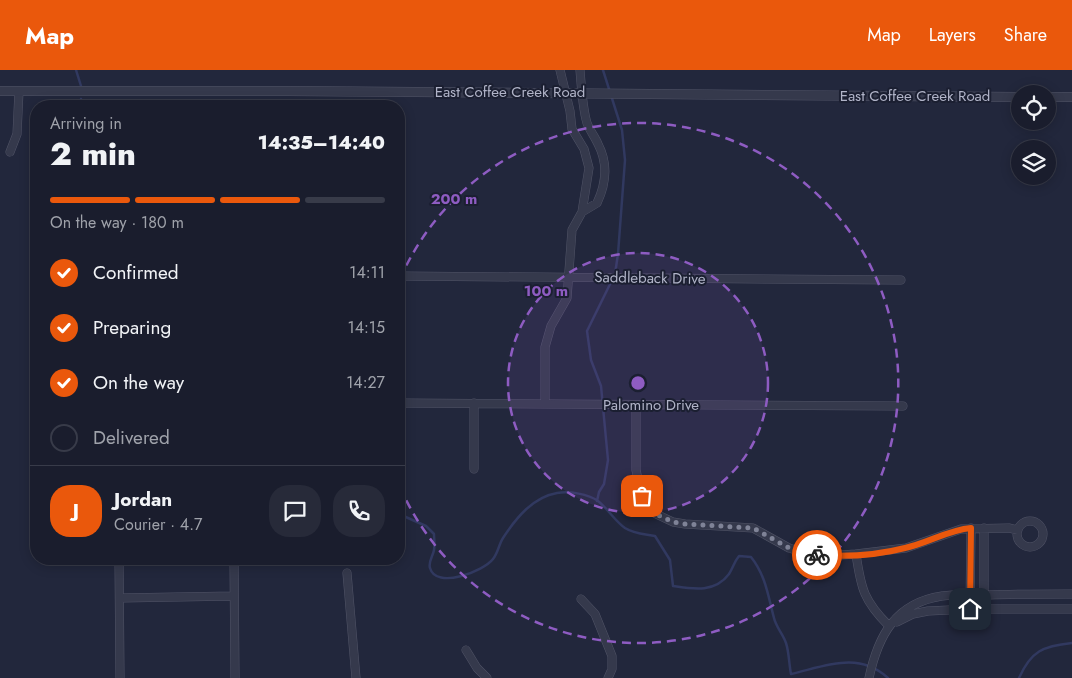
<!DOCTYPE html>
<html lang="en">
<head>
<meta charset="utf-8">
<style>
	:root { --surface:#1a1d2d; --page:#272a39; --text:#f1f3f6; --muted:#9fa2aa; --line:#383b49; --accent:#ea580c }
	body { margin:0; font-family:Jost,sans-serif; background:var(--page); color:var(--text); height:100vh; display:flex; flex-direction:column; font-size:19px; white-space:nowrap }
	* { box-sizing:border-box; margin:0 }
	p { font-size:16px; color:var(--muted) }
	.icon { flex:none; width:28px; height:28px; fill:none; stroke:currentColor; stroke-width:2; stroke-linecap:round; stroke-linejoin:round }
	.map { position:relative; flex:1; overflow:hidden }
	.details { position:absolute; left:30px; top:30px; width:375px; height:465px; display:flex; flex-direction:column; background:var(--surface); border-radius:20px; box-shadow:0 2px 12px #0003,0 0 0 1px var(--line) }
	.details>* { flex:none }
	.controls { position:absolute; left:1011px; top:15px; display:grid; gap:10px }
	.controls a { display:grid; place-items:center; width:45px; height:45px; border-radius:50%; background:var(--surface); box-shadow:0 2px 12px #0003,0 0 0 1px var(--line); font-size:25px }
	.pin { position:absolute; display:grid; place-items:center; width:42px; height:42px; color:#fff; margin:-21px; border-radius:10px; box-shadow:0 2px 8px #0006 }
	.courier { position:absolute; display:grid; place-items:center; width:50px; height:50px; margin:-25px; border:4px solid #ea580c; border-radius:50%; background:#fff; color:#222; box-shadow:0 1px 6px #0007 }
	.summary em { font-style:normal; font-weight:800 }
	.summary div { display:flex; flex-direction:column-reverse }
	.summary { display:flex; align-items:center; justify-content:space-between; height:85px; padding:0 20px }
	h1 { font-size:32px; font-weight:800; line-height:38px }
	.bar { display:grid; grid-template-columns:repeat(4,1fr); gap:8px 5px; align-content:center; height:60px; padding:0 20px }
	.bar i { height:6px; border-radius:4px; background:var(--line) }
	.bar .current { background:var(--accent) }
	.bar p { grid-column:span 4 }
	.line { display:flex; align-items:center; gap:12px; padding:0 20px; border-top:1px solid var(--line) }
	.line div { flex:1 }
	.round { display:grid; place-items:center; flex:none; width:52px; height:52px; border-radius:20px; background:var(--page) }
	ol { padding:0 20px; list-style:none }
	li { display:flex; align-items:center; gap:15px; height:55px }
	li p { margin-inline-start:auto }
	li .icon { padding:5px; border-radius:50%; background:var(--accent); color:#fff; stroke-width:4 }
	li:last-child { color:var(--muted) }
	li i { width:28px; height:28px; border:2px solid var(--line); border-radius:50% }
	header { display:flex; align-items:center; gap:30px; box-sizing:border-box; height:70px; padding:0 25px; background:var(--accent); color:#fff }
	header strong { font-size:24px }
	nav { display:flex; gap:28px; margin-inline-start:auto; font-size:18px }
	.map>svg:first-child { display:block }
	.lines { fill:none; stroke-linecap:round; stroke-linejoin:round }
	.stream { stroke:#313960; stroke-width:2.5 }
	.minor-casing { stroke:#515467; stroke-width:9 }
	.tertiary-casing { stroke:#515467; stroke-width:10 }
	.minor { stroke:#35394c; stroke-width:8 }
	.tertiary { stroke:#35394c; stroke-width:9 }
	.done { stroke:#7f8397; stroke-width:5; stroke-dasharray:0 9 }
	.route { stroke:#ea580c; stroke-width:6 }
	.ring { fill:none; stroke:#8e5cc2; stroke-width:2.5; stroke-dasharray:9 6 }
	.labels { text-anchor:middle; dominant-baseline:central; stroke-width:4; stroke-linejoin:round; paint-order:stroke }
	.street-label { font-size:15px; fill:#b1b4c8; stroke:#1b1f31 }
	.centre { fill:#8e5cc2; stroke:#1b1f31; stroke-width:2.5 }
	.ring-label { font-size:15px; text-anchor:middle; font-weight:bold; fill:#8e5cc2; stroke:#1b1f31; stroke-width:4; stroke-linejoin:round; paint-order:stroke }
</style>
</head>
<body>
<header>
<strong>Map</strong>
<nav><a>Map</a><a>Layers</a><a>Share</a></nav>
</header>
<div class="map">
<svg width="1072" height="608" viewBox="0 0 1072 608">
	<rect width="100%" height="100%" fill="#22273c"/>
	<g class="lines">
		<path class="stream" d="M76,0l5,16
			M81,29l1,7
			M597,431l2,-9 5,-8 4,-24 -7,-74 -10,-26 -4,-29 28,-57 3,-20 7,-94 -3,-30 -19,-60
			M399,444l27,12 8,8c0,5 1,10 0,16 -1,6 -6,12 -4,18 6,22 54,3 63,-9 5,-6 6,-15 10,-21 13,-20 30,-41 54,-45 13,-2 31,1 41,8 10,8 17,20 27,27 9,6 20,6 30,8l15,24 3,26c20,3 42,7 56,-12 4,-6 5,-12 10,-18l12,1c15,19 17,39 23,61 2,9 9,16 12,25 3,9 3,21 5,31 35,-8 67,-23 97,4
			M1019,608c12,-27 24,-32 53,-35"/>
		<defs>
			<path id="minor" d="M580,0c1,14 3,40 7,53 3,8 8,14 11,21 10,19 8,40 -1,59l-15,9
				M10,82l7,-18 2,-43
				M399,206l502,4
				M399,333l504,3
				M545,334v-57l6,-21 16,-28 5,-68 10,-18 7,-44 -5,-19 -12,-20 -2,-18 -10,-41
				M636,335v65l4,19 10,20 6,5 17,8 12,2 68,4 36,20 23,7 13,1 31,-2 50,-6 55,-19 48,-1 9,2
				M474,399v-66
				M1017 464a13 13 0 1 1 26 0a13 13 0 1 1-26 0Z
				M984,458v81
				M856,484c5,35 8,47 33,72
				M119,489l1,119
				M234,489l1,119
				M347,503l9,105
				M120,528l114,-2
				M581,529l14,15 17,42v13l-4,9
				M970,539l1,-81
				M897,552l16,-8 15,-3 42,-2h102
				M466,580l11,18 10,10
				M869,608c9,-42 26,-75 73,-82 15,-2 31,-1 46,-1 28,-1 56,-1 84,-1"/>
			<path id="tertiary" d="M0,21h288l732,6
				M1048,27h24"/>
		</defs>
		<use href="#minor" class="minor-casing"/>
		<use href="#tertiary" class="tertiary-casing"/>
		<use href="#minor" class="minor"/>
		<use href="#tertiary" class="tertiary"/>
	</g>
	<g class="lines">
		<path class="done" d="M642,426l8,13 6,5 17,8 12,2 68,4 36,20 28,7"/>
		<path class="route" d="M817,485c28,2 61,0 88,-7 23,-5 43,-18 66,-20l-1,81"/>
	</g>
	<circle cx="638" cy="313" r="130" fill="#8e5cc2" fill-opacity=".12"/>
	<g class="ring">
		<circle cx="638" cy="313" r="130"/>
		<path d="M400 209A260 260 0 1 1 400 417"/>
	</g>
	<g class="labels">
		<g class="street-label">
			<text x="510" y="22">East Coffee Creek Road</text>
			<text x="915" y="26">East Coffee Creek Road</text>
			<text transform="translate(650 208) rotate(1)">Saddleback Drive</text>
			<text x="651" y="335">Palomino Drive</text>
		</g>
	</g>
	<circle cx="638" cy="313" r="8" class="centre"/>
	<g class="ring-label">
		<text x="454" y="134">200 m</text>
		<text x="546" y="226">100 m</text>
	</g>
</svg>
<div class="controls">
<a><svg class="icon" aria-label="locate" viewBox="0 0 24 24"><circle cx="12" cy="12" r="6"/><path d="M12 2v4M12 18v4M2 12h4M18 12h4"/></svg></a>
<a><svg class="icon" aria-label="layers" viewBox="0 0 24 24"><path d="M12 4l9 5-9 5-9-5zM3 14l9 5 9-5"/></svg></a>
</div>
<div class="pin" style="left:642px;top:426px;background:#ea580c"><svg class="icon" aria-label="bag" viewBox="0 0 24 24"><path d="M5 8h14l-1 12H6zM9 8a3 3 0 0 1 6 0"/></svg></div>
<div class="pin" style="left:970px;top:539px;background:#1f2937"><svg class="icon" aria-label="home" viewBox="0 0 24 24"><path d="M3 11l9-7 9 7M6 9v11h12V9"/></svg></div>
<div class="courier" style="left:817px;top:485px"><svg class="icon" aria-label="bike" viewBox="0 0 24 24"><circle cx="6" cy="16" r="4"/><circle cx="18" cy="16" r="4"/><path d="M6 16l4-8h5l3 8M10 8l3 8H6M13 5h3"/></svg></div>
<section class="details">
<div class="summary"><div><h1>2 min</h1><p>Arriving in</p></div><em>14:35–14:40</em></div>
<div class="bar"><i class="current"></i><i class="current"></i><i class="current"></i><i></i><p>On the way · 180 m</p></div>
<ol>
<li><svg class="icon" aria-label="check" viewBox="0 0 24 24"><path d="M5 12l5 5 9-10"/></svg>Confirmed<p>14:11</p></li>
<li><svg class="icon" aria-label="check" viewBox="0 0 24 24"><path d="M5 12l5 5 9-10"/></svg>Preparing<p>14:15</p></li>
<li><svg class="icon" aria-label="check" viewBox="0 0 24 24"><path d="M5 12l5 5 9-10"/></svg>On the way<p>14:27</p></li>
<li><i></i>Delivered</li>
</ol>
<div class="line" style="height:90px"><b class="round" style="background:var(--accent);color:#fff">J</b><div><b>Jordan</b><p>Courier · 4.7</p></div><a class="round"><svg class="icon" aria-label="chat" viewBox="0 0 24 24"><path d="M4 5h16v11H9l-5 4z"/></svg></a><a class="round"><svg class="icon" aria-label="phone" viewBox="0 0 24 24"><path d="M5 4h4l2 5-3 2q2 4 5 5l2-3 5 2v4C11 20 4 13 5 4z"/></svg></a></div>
</section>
</div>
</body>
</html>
